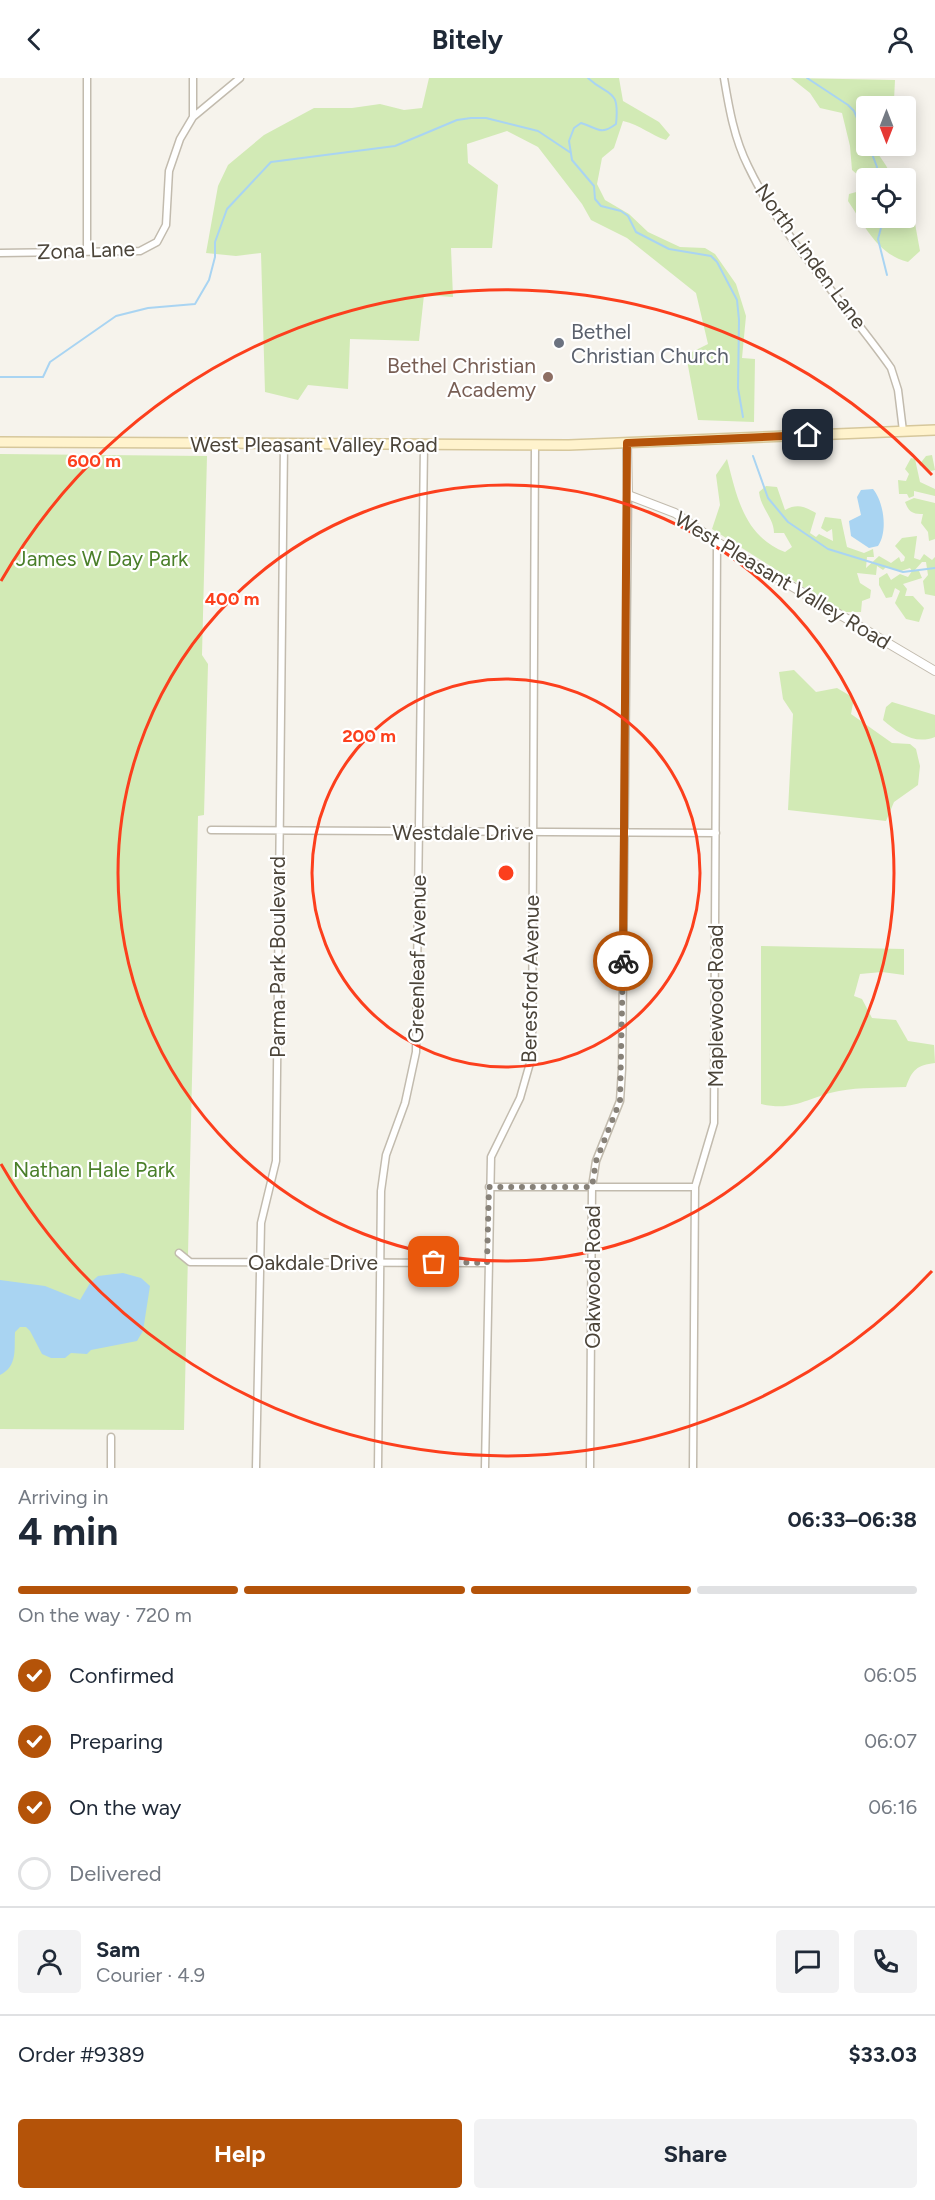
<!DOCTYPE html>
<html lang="en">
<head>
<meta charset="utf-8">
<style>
	:root { --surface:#fff; --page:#f2f2f3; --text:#1f2937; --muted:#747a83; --line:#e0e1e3; --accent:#b45309 }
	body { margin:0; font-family:Figtree,sans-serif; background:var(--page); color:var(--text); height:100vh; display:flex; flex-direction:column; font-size:22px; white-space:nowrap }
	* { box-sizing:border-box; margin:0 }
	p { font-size:20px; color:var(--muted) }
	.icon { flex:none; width:33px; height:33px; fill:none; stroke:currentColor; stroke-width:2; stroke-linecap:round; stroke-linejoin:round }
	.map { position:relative; height:1390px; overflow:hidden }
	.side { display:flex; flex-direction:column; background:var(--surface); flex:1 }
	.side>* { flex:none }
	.needle { width:39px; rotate:180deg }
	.tools { position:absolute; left:856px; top:18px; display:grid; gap:12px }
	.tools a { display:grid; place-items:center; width:60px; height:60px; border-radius:6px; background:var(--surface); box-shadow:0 3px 15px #0003; font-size:30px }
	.pin { position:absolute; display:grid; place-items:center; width:51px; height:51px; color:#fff; margin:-26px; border-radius:12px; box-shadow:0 3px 9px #0006 }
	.courier { position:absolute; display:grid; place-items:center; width:60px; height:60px; margin:-30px; border:4px solid #b45309; border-radius:50%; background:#fff; color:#222; box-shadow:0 2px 8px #0007 }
	.headline em { font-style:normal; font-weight:700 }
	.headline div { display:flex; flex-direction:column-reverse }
	.headline { display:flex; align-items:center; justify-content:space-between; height:102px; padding:0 18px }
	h1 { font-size:39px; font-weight:700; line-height:45px }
	.bar { display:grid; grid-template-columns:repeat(4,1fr); gap:9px 6px; align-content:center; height:72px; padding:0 18px }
	.bar i { height:8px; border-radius:4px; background:var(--line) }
	.bar .on { background:var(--accent) }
	.bar p { grid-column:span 4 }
	.line { display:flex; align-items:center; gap:15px; padding:0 18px; border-top:2px solid var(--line) }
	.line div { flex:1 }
	.round { display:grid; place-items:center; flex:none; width:63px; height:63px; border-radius:6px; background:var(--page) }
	ol { padding:0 18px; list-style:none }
	li { display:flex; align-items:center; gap:18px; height:66px }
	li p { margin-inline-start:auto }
	li .icon { padding:6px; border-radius:50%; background:var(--accent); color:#fff; stroke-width:4 }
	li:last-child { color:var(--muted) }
	li i { width:33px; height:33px; border:3px solid var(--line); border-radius:50% }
	.button { display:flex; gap:12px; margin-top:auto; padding:12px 18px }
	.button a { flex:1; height:69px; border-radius:6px; background:var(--accent); color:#fff; font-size:24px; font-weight:700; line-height:69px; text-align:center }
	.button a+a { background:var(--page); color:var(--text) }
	header { display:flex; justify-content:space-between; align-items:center; height:78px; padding:0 18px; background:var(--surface); font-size:27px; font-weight:700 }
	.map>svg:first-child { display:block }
	.green { fill:#d2eab5 }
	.water { fill:#a9d4f2 }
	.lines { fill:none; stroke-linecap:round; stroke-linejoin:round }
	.stream { stroke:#a9d4f2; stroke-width:2 }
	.minor-casing { stroke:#c2bbae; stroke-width:9 }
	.tertiary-casing { stroke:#c2bbae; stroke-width:10 }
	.secondary-casing { stroke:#d6c79b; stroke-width:12 }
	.minor { stroke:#fff; stroke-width:6 }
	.tertiary { stroke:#fff; stroke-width:8 }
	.secondary { stroke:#fff3cd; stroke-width:9 }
	.done { stroke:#878178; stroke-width:6; stroke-dasharray:0 10.8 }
	.route { stroke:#b45309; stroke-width:8 }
	.ring { fill:none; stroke:#fc3f1d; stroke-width:3 }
	.worship-dot { fill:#6b7280; stroke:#fff; stroke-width:2 }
	.education-dot { fill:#8d6e63; stroke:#fff; stroke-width:2 }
	.labels { text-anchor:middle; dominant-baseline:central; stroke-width:4.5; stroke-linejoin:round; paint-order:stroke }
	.street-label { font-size:21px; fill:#4b4439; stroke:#fff }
	.worship-label { font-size:21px; fill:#5b616d; stroke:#fff; text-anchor:start }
	.education-label { font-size:21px; fill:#785e54; stroke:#fff; text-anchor:end }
	.park-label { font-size:21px; fill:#4a7f2a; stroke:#fff }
	.centre { fill:#fc3f1d; stroke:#fff; stroke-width:3 }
	.ring-label { font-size:18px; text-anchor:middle; font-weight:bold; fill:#fc3f1d; stroke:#fff; stroke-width:4.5; stroke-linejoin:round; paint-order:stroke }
</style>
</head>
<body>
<header><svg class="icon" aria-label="back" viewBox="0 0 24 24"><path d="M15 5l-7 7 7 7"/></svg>Bitely<svg class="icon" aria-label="person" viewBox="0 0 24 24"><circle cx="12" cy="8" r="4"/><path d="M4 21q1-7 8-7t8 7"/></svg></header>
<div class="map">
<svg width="935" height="1390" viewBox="0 0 935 1390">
	<rect width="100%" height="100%" fill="#f6f3ec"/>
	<path class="green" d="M429,0h190l4,23 36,21 11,13 -4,5c-16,-5 -25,-15 -43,-19l-9,27 -12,10 -5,26 8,16 24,14 19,18 32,15 25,1 10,6 21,30 10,32 -4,42 13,1 -1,63 -56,-2 -12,-65 22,-11 -12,-51 -69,-55 -36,-18 -9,-16 -44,-57 -31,-16 -40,13 1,19 30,22 -6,63h-41l2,49 -29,-2 -5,46 -69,-2 -2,50 -40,-4 -10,15 -33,-8 -4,-139 -25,3 -30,-3 12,-67 10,-21 36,-30 50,-27h38l28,-4 24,6 18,-2z
		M791,0l104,2 -1,20 -4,6h-23v40h6c6,11 16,20 18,32h-24v8l-2,-5 -13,-11 -2,-24 -8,-33 -22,-5 -10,-15z
		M867,111v29h39v-9l8,9 6,33 -12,11c-31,-8 -43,-36 -60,-61l1,-7z
		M0,376l207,2 -5,199 6,9 -4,151 -6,1 -14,614 -184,-1z
		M932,377l3,15 -4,1 -12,-6 7,-9z
		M911,380l4,1 5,23 15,7v7l-21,-5v5l-5,2 -2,-4h-8l-1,-14 8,1 3,-7 -4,-5z
		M727,381c10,38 17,77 58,93l7,-5 -8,-14h-10c0,-15 -13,-24 -15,-41l7,-6 11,1 8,23c13,-7 20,-3 31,3l-6,20 6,4 3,-3 14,7 -1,-12 -5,3 -6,-4 4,-11 16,2 6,28 17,6 9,-4 1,8h-7l-1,11 13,-12 12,7 8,-6 2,5 3,-1 1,-4 -10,-11 7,-8 15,-2 -3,22 6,2 4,-6 8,6 3,-3v39l-10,-2 -2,-13 5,-6 -2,-13h-4l-8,9h5l3,7 -19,6 4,5 -2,7h8l11,12 -5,14 -13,-3 -11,-16 5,-12 -5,-3 -3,9 -6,1 -7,-13v-7l8,-5 4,7 9,-6 8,3 4,-6 -2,-3 -9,3 -15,-4 -3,3 -6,-4 -1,9 -19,-2 3,10 11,7 -1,8 -8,3 -1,11h-18l-131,-83 8,-24 -4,-30z
		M914,420l21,5v36l-6,2 -1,-9 -7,-9 2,-9c-11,0 -14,-2 -18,-12z
		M794,592l22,22 21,-4 17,10 -3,16 41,29 18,1 6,5 4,17 -2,19 -24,17 -8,19 -98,-11 5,-96 -10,-15 -4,-27z
		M892,624l43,13v22c-20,8 -37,-4 -52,-17l3,-13z
		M761,868l143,3v26l-22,-3 -22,2 -6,22 8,3 10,19 24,2 12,21 26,4 1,18c-18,2 -23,7 -29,24 -22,1 -46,0 -67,4 -32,6 -44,21 -78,13z"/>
	<path class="water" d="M873,411c11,13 15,43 5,57l-9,2 -18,-12 -2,-15 12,-6 -4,-18 4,-7z
		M123,1195l18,5 9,8 -7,45 -6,10 -46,9 -4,4 -16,-1 -6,5h-14l-9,-4 -12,-23 -4,-4h-6l-5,5c-1,17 3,34 -15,43v-95l45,6 35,14 10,-17 8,-7z"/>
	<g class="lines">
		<path class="stream" d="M588,0c20,19 32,9 28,46 -16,12 -18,4 -35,-1l-7,5 -5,13 3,19 22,26 1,13 6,7 20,5 7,5 8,16 33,17 42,7 6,6 20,38 2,20 -1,68 5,29
			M807,0l41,27 6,6 13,30
			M869,68l8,21 -2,11
			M880,140l2,6 -4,15 9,36
			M0,299h43l7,-15 66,-46 32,-8 47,-4 14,-24 6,-23v-15l12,-33 44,-47 124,-16 62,-26 14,-2h15l52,13 33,22
			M753,378l15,42 20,24 40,27 75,23 32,-4"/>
		<defs>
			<path id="minor" d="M193,0v39
				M724,0c5,30 10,60 24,88 35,74 96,135 143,202l7,22 5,41
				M87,173v-173
				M0,175l140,-2 17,-9 9,-17 3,-54 11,-32 13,-22 47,-39
				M211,752l505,3
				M489,1109h206
				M179,1175l11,9 297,1
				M111,1390v-31
				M256,1390l5,-245 15,-62 8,-717
				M378,1390l3,-277 5,-36 19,-52 11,-51 8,-607
				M485,1390l6,-311 29,-59 12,-42 3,-611
				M590,1390l2,-281 4,-26 24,-60 2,-32 6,-574
				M693,1390l2,-281 19,-64 3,-581"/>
			<path id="tertiary" d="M627,365l1,52 47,18 42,29 218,129"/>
			<path id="secondary" d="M0,364l569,3 366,-15"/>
		</defs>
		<use href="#minor" class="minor-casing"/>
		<use href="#tertiary" class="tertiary-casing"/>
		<use href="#secondary" class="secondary-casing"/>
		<use href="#minor" class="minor"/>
		<use href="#tertiary" class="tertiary"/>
		<use href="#secondary" class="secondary"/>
	</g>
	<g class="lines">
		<path class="done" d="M434,1184l53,1 2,-76h103l4,-26 24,-60 3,-140"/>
		<path class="route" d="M623,883l4,-518 181,-8"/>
	</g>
	<g class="ring">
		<circle cx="506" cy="795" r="194"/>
		<circle cx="506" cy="795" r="388"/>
		<path d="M932 1193A583 583 0 0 1 1 1086M1 503A583 583 0 0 1 932 397"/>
	</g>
	<circle class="worship-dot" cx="559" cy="265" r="6"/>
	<circle class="education-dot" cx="548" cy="299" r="6"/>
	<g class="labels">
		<g class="street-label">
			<text transform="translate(86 172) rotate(-2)">Zona Lane</text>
			<text transform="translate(811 178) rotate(54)">North Linden Lane</text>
			<text x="314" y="366">West Pleasant Valley Road</text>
			<text transform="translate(783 502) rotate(31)">West Pleasant Valley Road</text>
			<text x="463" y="754">Westdale Drive</text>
			<text transform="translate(277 879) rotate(-90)">Parma Park Boulevard</text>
			<text transform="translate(417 881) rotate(-89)">Greenleaf Avenue</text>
			<text transform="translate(530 901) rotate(-89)">Beresford Avenue</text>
			<text transform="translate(715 928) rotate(-90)">Maplewood Road</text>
			<text x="313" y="1184">Oakdale Drive</text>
			<text transform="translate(592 1199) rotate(-90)">Oakwood Road</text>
		</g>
		<g class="worship-label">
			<text x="571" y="253">Bethel<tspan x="571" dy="24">Christian Church</tspan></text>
		</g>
		<g class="education-label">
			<text x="536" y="287">Bethel Christian<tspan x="536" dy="24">Academy</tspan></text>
		</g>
		<g class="park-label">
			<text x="102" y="480">James W Day Park</text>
			<text x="94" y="1091">Nathan Hale Park</text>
		</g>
	</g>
	<circle cx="506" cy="795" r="9" class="centre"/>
	<g class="ring-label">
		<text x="94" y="389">600 m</text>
		<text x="232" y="527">400 m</text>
		<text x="369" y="664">200 m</text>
	</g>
</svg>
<div class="tools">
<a><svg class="needle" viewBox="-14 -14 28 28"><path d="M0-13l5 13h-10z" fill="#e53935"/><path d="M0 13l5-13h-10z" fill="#747a83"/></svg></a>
<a><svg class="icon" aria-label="locate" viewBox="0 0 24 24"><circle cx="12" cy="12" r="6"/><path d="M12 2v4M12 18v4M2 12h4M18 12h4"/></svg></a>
</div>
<div class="pin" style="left:434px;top:1184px;background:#ea580c"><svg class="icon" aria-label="bag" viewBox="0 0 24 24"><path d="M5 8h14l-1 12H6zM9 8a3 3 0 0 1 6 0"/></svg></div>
<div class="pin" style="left:808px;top:357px;background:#1f2937"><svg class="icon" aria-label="home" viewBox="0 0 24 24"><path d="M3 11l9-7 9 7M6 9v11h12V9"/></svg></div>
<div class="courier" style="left:623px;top:883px"><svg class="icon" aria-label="bike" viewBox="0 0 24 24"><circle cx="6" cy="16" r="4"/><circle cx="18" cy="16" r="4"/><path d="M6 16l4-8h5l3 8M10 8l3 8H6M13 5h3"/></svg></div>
</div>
<section class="side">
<div class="headline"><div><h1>4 min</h1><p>Arriving in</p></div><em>06:33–06:38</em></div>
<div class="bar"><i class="on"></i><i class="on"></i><i class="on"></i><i></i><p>On the way · 720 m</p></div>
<ol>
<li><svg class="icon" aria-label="check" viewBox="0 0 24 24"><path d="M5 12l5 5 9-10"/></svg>Confirmed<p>06:05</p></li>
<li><svg class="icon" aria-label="check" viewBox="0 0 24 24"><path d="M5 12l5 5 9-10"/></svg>Preparing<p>06:07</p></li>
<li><svg class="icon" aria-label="check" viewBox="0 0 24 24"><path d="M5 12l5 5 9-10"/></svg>On the way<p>06:16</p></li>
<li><i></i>Delivered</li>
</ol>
<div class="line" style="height:108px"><a class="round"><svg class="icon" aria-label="person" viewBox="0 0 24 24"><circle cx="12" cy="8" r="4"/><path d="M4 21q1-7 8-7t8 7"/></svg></a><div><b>Sam</b><p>Courier · 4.9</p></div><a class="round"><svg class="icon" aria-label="chat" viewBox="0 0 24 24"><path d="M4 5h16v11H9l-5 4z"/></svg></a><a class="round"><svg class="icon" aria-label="phone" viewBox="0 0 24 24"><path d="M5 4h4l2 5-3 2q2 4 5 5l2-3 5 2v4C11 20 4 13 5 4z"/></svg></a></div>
<div class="line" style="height:78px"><div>Order #9389</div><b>$33.03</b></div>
<div class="button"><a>Help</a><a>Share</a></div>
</section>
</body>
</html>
